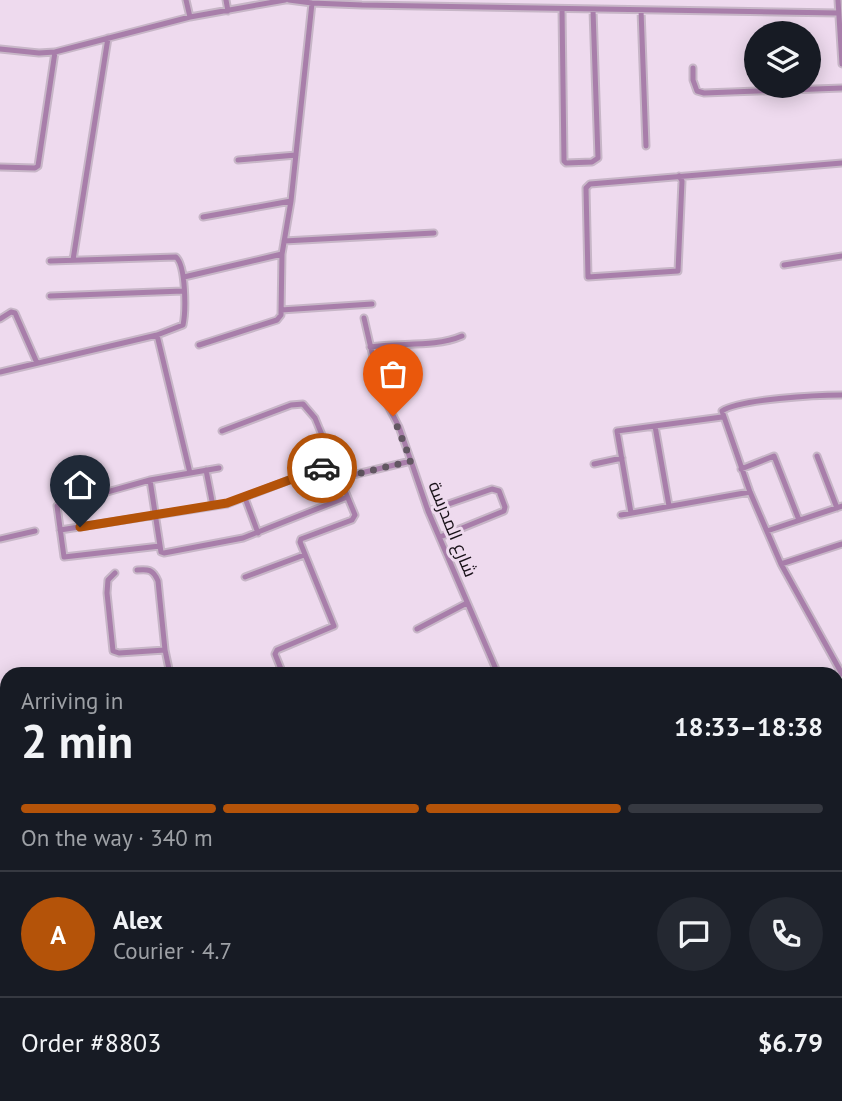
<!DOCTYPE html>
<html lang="en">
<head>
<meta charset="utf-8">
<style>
	:root { --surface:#171b24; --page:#242831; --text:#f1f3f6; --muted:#9ea1a6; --line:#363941; --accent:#b45309 }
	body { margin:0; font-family:"PT Sans",Cairo,sans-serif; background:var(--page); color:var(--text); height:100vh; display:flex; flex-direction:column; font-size:26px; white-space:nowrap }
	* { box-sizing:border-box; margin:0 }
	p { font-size:23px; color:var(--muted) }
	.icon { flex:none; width:38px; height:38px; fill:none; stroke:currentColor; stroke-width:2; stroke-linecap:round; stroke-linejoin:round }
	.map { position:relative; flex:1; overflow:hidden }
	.details { position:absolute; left:0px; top:667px; width:844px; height:436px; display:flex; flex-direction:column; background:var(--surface); border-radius:21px 21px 0 0; box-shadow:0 4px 18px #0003 }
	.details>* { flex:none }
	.fabs { position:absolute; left:744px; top:21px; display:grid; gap:14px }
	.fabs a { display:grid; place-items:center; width:77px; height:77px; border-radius:50%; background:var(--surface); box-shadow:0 4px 18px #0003; font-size:35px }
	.pin { position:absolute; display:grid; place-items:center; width:60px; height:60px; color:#fff; margin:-72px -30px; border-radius:50% 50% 50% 0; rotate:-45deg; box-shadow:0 0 7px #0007 }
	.pin .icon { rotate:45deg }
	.courier { position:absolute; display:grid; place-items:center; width:70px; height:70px; margin:-35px; border:5px solid #b45309; border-radius:50%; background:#fff; color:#222; box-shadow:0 2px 9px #0007 }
	.head em { font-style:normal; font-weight:700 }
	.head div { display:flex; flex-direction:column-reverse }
	.head { display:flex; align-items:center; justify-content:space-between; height:119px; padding:0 21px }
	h1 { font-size:46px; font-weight:700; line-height:52px }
	.bar { display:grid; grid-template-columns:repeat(4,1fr); gap:10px 7px; align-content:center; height:84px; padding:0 21px }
	.bar i { height:9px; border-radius:5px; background:var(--line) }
	.bar .selected { background:var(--accent) }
	.bar p { grid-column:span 4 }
	.line { display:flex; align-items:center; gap:18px; padding:0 21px; border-top:2px solid var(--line) }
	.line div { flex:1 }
	.round { display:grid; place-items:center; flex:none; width:74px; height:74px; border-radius:37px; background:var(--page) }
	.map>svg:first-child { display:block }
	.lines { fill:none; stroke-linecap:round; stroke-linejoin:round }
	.minor-casing { stroke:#c7b6c7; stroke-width:9 }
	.major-casing { stroke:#c7b6c7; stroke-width:10 }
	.minor { stroke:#a87eaa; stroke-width:5 }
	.major { stroke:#732579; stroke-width:7 }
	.done { stroke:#625762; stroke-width:7; stroke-dasharray:0 12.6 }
	.route { stroke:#b45309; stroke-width:9 }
	.labels { text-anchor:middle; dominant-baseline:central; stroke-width:6; stroke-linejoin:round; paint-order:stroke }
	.street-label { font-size:18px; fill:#171017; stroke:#eedaee }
</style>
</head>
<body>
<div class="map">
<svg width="842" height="1101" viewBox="0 0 842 1101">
	<rect width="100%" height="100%" fill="#eedaee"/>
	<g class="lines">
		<defs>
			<path id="minor" d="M186,0l4,17
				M226,0l2,11
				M289,0l23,3 50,2 476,8
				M838,0l4,64
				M562,9l2,152 2,2 26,-1 6,-4 -5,-148
				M641,10l5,136
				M0,49l39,4 16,-1 135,-35 95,-17
				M693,68v12l4,11 7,2 138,-5
				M238,160l58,-5
				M0,167l35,1 3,-2 17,-114
				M679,176l3,5 -4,90 -90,6 -2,-89 4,-4 252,-21
				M203,217l88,-16
				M284,241l150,-8
				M73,260l35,-222
				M784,265l58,-9
				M184,277l98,-23
				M50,296l133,-5
				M281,310l91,-6
				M364,318l17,74 18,35 12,34
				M0,319l11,-7 4,1 22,50
				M157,335l33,138
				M199,345l78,-25 4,-5 1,-61 9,-53 21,-198
				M370,347c30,-5 64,1 92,-11
				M0,372l157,-37 26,-10c3,-14 3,-59 -7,-68l-126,4
				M842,395c-24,0 -103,4 -120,16l28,81 31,72 61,110
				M655,426l14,80
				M222,431l69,-26 12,-1 12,14 40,97 -3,5 -51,19 -1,3 34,84 -57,24 -2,4 8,20
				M817,456l20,52
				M594,464l28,-6
				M741,469l33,-13 25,64
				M206,470l7,36
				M340,478l71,-17 17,50 70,163
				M150,480l11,72 3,1 79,-15 104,-41
				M245,498l13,35
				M428,511l64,-22 7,2 6,16 -1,4 -64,26
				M631,513l-14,-82 105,-14
				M621,515l129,-23
				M60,530l167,-26 106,-41
				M767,531l75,-25
				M0,539l35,-8
				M160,546l-96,11 -7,-51 93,-26 69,-12
				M781,564l61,-20
				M137,570c11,-1 16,-1 21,11l7,69 5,24
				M115,573l-7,7 -1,13 6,58 6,2 46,-3
				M245,577l59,-22
				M417,629l50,-26
				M836,848l6,12
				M836,874l6,-5
				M836,1030l6,13
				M0,1032l7,-3
				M0,1089l7,-2
				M222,1096l1,5
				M415,1096l3,5
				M557,1096l1,5
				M708,1096l5,5
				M806,1096l1,5
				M833,1096l2,5
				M572,1101l10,-5"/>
			<path id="major" d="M836,923l6,-6
				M689,1101l6,-5"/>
		</defs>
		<use href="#minor" class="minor-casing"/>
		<use href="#major" class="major-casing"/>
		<use href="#minor" class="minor"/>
		<use href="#major" class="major"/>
	</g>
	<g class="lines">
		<path class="done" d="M322,468l11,-5 7,15 71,-17 -18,-45"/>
		<path class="route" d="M80,527l147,-24 95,-35"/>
	</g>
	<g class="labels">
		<g class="street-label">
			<text transform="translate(453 529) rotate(68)">شارع المدرسة</text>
		</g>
	</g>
</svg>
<div class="fabs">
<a><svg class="icon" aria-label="layers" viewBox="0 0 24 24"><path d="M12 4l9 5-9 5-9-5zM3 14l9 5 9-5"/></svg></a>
</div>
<div class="pin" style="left:393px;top:416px;background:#ea580c"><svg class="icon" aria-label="bag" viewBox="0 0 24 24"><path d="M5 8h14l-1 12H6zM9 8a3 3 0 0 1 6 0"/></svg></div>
<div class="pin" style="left:80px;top:527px;background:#1f2937"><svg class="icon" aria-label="home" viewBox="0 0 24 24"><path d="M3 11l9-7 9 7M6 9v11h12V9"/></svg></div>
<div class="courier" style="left:322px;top:468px"><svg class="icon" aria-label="car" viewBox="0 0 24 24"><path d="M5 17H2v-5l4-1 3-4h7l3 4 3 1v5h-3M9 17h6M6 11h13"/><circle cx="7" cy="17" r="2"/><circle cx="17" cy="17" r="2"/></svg></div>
<section class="details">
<div class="head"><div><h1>2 min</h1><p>Arriving in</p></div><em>18:33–18:38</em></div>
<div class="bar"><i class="selected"></i><i class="selected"></i><i class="selected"></i><i></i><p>On the way · 340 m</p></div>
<div class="line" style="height:126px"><b class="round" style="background:var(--accent);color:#fff">A</b><div><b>Alex</b><p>Courier · 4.7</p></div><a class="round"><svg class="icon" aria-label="chat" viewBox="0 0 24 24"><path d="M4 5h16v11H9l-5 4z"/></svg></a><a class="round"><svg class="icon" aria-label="phone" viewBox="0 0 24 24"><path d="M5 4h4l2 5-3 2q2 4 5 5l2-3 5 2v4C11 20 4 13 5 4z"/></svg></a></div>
<div class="line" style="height:91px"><div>Order #8803</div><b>$6.79</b></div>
</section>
</div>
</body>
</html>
